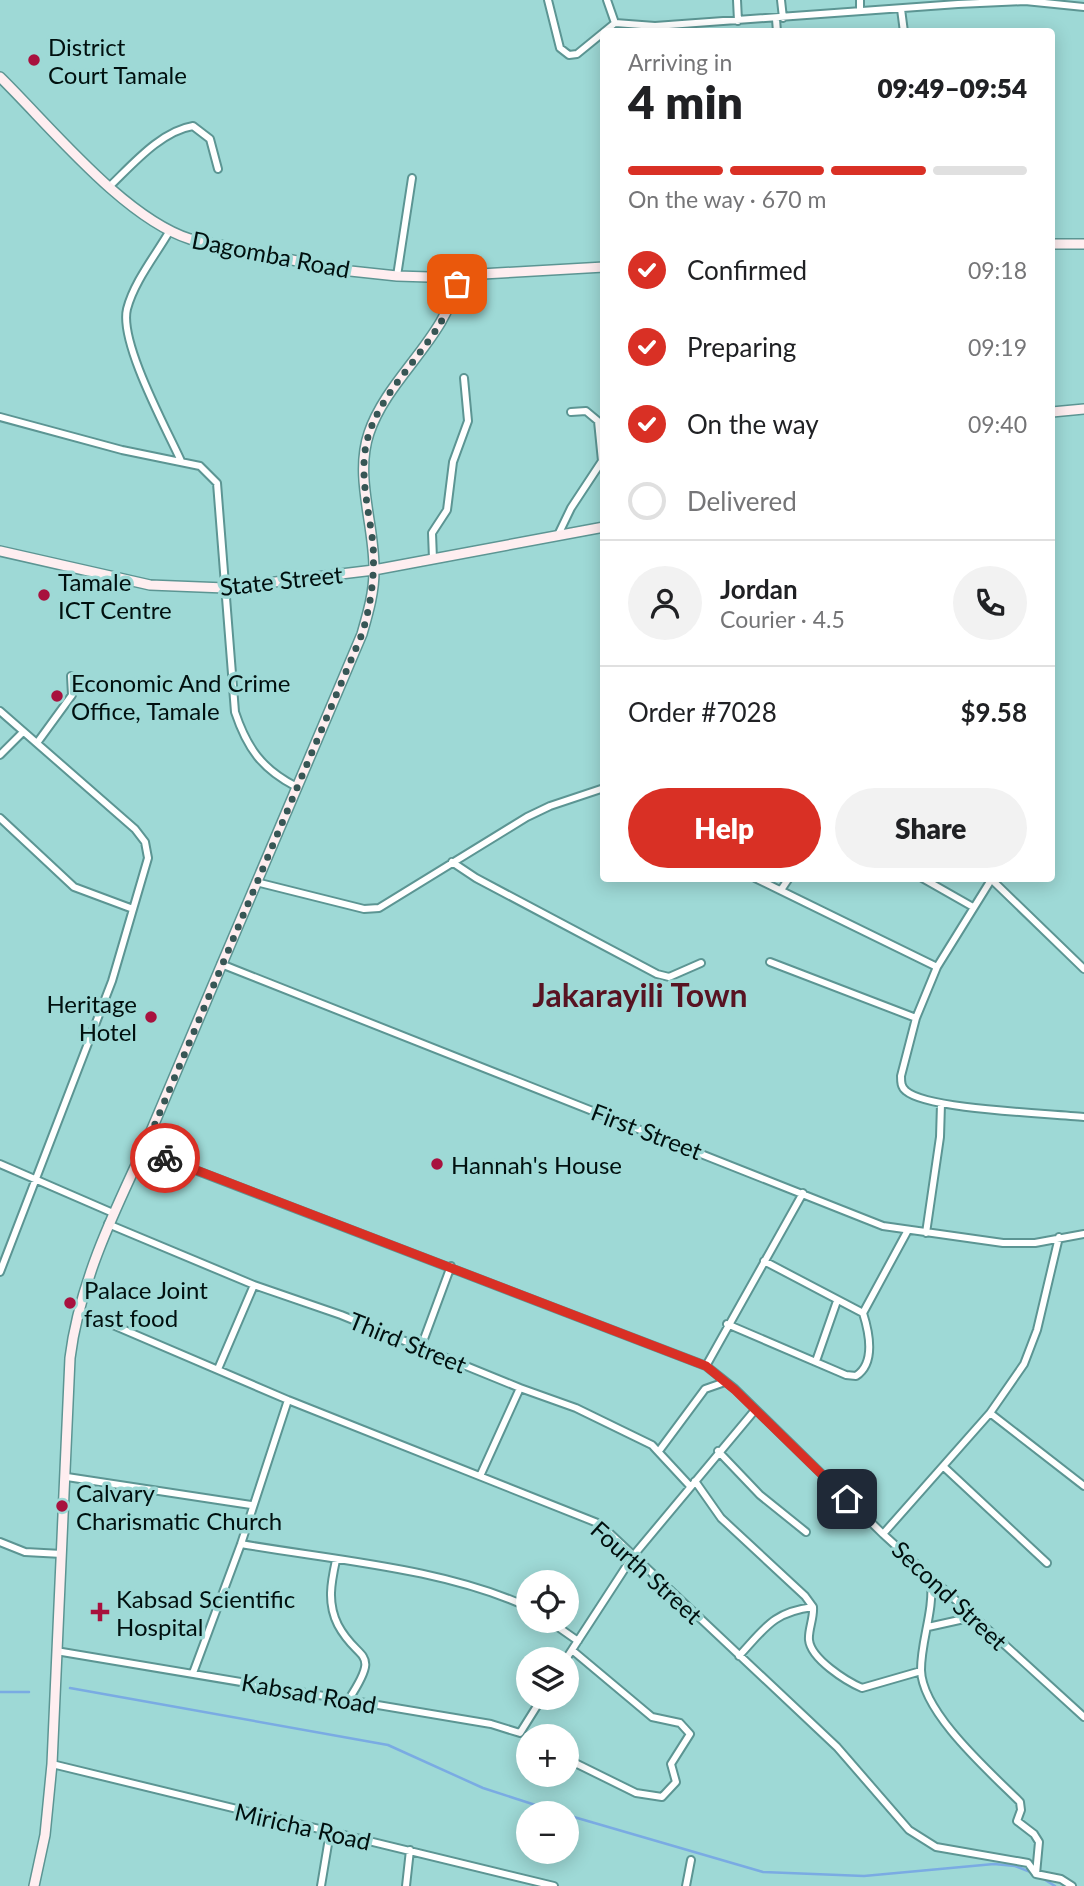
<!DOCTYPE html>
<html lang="en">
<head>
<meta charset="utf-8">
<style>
	:root { --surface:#fff; --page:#f2f2f2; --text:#202124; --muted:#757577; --line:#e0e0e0; --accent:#d93025 }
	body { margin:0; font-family:Lato,sans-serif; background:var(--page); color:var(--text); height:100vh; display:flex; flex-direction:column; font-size:26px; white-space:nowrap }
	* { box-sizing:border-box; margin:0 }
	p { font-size:23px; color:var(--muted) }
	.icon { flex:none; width:38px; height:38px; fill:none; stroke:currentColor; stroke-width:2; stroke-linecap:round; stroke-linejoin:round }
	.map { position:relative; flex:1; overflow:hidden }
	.drawer { position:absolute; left:600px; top:28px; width:455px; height:854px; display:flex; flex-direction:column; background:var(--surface); border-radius:7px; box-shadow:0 4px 18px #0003 }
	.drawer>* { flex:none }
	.tools { position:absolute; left:516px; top:1570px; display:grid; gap:14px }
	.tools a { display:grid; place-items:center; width:63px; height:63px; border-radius:50%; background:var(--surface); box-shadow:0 4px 18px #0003; font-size:35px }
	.pin { position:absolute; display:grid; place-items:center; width:60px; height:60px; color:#fff; margin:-30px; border-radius:14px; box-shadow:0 4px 10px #0006 }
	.courier { position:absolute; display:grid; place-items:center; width:70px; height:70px; margin:-35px; border:5px solid #d93025; border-radius:50%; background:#fff; color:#222; box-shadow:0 2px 9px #0007 }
	.headline em { font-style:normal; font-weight:800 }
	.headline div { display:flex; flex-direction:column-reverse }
	.headline { display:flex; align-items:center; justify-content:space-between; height:119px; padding:0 28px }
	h1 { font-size:46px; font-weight:800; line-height:52px }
	.bar { display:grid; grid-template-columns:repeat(4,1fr); gap:10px 7px; align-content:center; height:84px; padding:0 28px }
	.bar i { height:9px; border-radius:5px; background:var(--line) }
	.bar .selected { background:var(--accent) }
	.bar p { grid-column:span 4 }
	.line { display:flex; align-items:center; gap:18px; padding:0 28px; border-top:2px solid var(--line) }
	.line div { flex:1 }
	.round { display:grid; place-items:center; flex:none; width:74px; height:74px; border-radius:37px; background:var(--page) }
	ol { padding:0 28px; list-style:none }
	li { display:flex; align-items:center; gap:21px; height:77px }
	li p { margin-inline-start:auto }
	li .icon { padding:7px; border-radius:50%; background:var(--accent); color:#fff; stroke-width:4 }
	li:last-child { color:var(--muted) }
	li i { width:38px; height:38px; border:4px solid var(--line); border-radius:50% }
	.button { display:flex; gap:14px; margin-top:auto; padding:14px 28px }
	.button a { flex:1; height:80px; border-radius:42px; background:var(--accent); color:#fff; font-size:28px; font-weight:800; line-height:80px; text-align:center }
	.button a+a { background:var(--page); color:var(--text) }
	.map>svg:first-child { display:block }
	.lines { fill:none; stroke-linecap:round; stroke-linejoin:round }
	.stream { stroke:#7aabe3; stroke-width:2.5 }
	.street-casing { stroke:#5c9593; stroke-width:10 }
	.secondary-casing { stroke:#5c9593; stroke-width:12 }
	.street { stroke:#fff; stroke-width:6 }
	.secondary { stroke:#feeef0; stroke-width:9 }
	.done { stroke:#375655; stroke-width:7; stroke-dasharray:0 12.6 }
	.route { stroke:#d93025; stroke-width:9 }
	.poi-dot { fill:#a8113e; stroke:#9ed9d6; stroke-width:2.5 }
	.labels { text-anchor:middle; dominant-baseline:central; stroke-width:7; stroke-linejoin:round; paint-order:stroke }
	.poi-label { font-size:24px; fill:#00100f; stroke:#9ed9d6; text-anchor:start }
	.street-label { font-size:24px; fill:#00100f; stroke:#9ed9d6 }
	.district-label { font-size:32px; font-weight:bold; fill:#581322; stroke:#9ed9d6 }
</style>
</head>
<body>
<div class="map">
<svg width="1084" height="1886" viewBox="0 0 1084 1886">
	<rect width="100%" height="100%" fill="#9ed9d6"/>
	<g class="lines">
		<path class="stream" d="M70,1688l318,57 95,43 77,25
			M0,1692h29
			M567,1815l196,57 101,4 130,-12 21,2 18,7
			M1042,1878l13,8"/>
		<defs>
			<path id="street" d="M548,0l12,48 9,7 8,-1 38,-31
				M607,0l8,23 40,3 303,-22 67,-3 59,6
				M737,0l1,21
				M781,0l2,18
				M860,0v11
				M901,9l3,23
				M776,19l1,13
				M110,186c22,-21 51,-55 83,-60l17,13 8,30
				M169,232c-14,24 -35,50 -42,77 -8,33 39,119 54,152
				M397,276l15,-98
				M0,417l122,33 78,16 17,17 18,229c12,36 27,57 60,74
				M558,535l13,-27 31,-47 -4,-40 -12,-10 -15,1
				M433,559l-1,-26 15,-23 6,-48 15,-41 -4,-43
				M0,711l135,118 10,13 3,16 -36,123 -112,291
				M37,743l35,-48 -1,-19
				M0,755l23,-23
				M0,818l74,69 59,22
				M452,862l24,16 181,96 12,3 32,-14
				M755,878l182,89
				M922,878l51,29
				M990,878l94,91
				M991,880l-54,87 -21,51 -15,58c0,6 0,11 5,15 22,19 143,22 178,26
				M256,882l108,27 15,-1 148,-91 23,-11 54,-18
				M781,890l8,-12
				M770,962l146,56
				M221,964l662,262 120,17h32l49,-9
				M143,1150l563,216 29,23 148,145 201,183
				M0,1164l113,49
				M108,1224l146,61 87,30 179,73 56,20 76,37 38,41
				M926,1233l14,-96 1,-33
				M764,1261l99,52 45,-83
				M80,1311l208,89 312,124 237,223 72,83 27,17 92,16 8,11 25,5 11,7
				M727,1324l119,51 10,1c20,-13 13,-44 7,-63
				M421,1347l30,-81
				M816,1361l21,-60
				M706,1366l97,-173
				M218,1369l36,-84
				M990,1413l94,73
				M659,1451l46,-62 20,-7
				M718,1451l42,44 46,37
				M944,1467l103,96
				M481,1474l39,-86
				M67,1477l184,28
				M695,1481l26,37 84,78 8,11c1,11 -5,23 -4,33 2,19 37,41 53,48l59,-17
				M883,1534l107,-121 34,-49 13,-34 22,-93
				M0,1542l25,10 37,2
				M241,1544c92,16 202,24 287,63
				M336,1560c-5,23 -9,43 2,65 20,38 44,23 11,74
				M931,1579c3,34 -10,60 -10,91 1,43 70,103 99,132l1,8 -4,11 17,13 5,8 -3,32
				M548,1620l30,21
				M928,1627l45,-10
				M56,1651l435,73 29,9 22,-35
				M739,1656c26,-28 34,-44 74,-49
				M566,1659l67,-103 122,-146
				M193,1673l48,-129 47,-144
				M567,1759l69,34 26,4 14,-15 -5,-18 19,-30 -10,-11 -28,-6 -80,-67
				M52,1764l502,122
				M321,1886l9,-54
				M406,1886l4,-36
				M686,1886l5,-26"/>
			<path id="secondary" d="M0,77c50,49 124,141 190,162l151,31 56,6 32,1 175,-10
				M1052,244h32
				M1052,412l32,-3
				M0,551l150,34 75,3 149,-18 230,-43
				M34,1886l11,-51 7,-71 18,-406c9,-73 42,-142 73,-208l219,-516c6,-21 12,-41 12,-63 1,-45 -20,-94 -5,-138 19,-57 81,-97 89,-158"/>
		</defs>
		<use href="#street" class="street-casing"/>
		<use href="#secondary" class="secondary-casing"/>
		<use href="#street" class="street"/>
		<use href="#secondary" class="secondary"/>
	</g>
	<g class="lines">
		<path class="done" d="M165,1158l-21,-8 218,-516c9,-30 13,-58 11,-90 -4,-34 -15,-73 -5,-107 16,-56 75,-95 89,-153"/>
		<path class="route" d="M165,1158l541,208 29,24 112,109"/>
	</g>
	<g class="poi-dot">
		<circle cx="34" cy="60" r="7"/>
		<circle cx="44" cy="595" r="7"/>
		<circle cx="57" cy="696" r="7"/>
		<circle cx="151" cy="1017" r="7"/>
		<circle cx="437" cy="1164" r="7"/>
		<circle cx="70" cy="1303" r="7"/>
		<circle cx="62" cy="1506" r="7"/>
		<path d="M96.5 1601.5h7v7h7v7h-7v7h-7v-7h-7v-7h7z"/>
	</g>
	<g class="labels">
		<g class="poi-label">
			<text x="48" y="46">District<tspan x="48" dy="28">Court Tamale</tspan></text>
			<text x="58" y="581">Tamale<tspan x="58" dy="28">ICT Centre</tspan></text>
			<text x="71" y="682">Economic And Crime<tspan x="71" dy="28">Office, Tamale</tspan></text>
			<text x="137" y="1003" text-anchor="end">Heritage<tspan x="137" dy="28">Hotel</tspan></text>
			<text x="451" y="1164">Hannah's House</text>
			<text x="84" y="1289">Palace Joint<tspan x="84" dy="28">fast food</tspan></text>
			<text x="76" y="1492">Calvary<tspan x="76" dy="28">Charismatic Church</tspan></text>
			<text x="116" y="1598">Kabsad Scientific<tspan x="116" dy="28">Hospital</tspan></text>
		</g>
		<g class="street-label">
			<text transform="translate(271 254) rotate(11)">Dagomba Road</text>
			<text transform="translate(281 580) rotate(-6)">State Street</text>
			<text transform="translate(647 1131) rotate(21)">First Street</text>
			<text transform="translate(408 1342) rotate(22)">Third Street</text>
			<text transform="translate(647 1572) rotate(42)">Fourth Street</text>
			<text transform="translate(950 1595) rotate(43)">Second Street</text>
			<text transform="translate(309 1693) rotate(10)">Kabsad Road</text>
			<text transform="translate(303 1826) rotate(13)">Miricha Road</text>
		</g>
		<g class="district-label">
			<text x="640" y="994">Jakarayili Town</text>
		</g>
	</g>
</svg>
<div class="tools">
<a><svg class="icon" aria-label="locate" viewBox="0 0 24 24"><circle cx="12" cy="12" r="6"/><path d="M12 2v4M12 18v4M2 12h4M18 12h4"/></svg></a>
<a><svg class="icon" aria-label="layers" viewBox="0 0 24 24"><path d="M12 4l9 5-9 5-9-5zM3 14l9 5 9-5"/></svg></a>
<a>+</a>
<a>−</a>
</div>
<div class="pin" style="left:457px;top:284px;background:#ea580c"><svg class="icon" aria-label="bag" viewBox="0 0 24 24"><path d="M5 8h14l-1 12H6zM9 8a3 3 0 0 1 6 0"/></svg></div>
<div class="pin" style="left:847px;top:1499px;background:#1f2937"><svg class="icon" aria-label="home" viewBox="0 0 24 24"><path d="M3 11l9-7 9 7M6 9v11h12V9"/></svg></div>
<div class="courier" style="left:165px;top:1158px"><svg class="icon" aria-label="bike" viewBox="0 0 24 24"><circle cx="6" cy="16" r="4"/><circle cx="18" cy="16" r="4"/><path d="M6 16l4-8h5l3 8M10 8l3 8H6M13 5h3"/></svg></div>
<section class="drawer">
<div class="headline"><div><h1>4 min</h1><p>Arriving in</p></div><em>09:49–09:54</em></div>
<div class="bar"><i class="selected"></i><i class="selected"></i><i class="selected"></i><i></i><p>On the way · 670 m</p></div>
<ol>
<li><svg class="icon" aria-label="check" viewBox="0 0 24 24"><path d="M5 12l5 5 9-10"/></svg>Confirmed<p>09:18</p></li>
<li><svg class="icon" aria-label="check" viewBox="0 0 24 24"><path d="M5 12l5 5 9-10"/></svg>Preparing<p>09:19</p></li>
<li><svg class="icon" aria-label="check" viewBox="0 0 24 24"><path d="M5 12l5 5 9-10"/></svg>On the way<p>09:40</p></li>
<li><i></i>Delivered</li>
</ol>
<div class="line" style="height:126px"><a class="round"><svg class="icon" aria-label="person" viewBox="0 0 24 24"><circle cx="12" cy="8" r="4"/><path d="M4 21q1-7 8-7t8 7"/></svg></a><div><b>Jordan</b><p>Courier · 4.5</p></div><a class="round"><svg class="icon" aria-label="phone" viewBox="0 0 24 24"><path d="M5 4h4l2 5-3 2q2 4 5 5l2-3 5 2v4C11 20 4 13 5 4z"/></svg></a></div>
<div class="line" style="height:91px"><div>Order #7028</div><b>$9.58</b></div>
<div class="button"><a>Help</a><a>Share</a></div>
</section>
</div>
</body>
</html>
